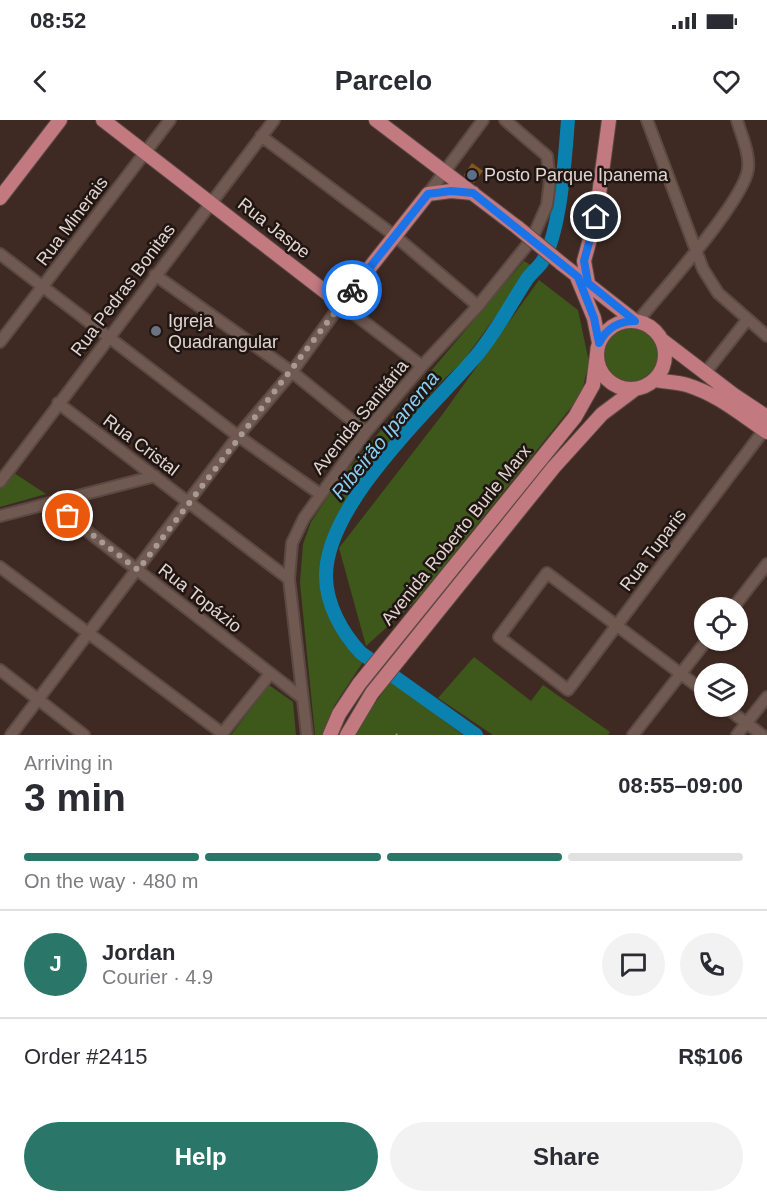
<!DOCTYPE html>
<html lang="en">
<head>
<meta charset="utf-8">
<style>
	:root { --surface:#fff; --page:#f2f2f3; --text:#2b2b33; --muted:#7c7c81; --line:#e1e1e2; --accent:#2a776a }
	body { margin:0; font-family:Helvetica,sans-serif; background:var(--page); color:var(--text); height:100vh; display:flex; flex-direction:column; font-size:22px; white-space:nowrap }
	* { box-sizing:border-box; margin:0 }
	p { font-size:20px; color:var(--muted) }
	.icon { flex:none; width:33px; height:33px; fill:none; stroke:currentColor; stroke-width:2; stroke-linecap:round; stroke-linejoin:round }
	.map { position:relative; height:615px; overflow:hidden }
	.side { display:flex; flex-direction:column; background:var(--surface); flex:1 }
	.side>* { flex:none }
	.buttons { position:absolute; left:694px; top:477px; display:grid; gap:12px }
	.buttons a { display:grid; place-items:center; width:54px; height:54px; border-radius:50%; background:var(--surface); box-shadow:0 2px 4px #0004; font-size:30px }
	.pin { position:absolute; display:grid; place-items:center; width:51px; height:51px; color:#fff; margin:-26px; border:3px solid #fff; border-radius:50%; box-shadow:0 2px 6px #0007 }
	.courier { position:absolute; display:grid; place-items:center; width:60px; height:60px; margin:-30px; border:4px solid #1a73e8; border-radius:50%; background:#fff; color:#222; box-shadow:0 2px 8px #0007 }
	.headline em { font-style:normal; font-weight:600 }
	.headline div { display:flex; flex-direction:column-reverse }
	.headline { display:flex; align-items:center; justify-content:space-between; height:102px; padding:0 24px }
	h1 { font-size:39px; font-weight:600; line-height:45px }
	.bar { display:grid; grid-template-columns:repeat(4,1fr); gap:9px 6px; align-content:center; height:72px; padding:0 24px }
	.bar i { height:8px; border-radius:4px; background:var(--line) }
	.bar .current { background:var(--accent) }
	.bar p { grid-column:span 4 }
	.line { display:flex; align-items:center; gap:15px; padding:0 24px; border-top:2px solid var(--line) }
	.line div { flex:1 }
	.round { display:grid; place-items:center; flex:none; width:63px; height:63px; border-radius:32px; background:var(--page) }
	.cta { display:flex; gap:12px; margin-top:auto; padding:12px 24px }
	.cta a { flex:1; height:69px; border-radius:36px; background:var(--accent); color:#fff; font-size:24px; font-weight:600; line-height:69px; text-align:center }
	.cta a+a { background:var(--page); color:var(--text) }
	.status { display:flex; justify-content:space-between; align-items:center; height:42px; padding:0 30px; background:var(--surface); direction:ltr }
	.status svg { height:16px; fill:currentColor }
	header { display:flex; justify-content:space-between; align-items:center; height:78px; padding:0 24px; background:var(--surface); font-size:27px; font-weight:600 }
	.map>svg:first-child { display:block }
	.green { fill:#3e571a }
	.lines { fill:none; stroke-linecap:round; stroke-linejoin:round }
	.river { stroke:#0a81af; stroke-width:14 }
	.building { fill:#83571d }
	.minor-casing { stroke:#5a4942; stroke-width:14 }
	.major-casing { stroke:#5a4942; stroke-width:16 }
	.minor { stroke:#705951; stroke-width:10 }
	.major { stroke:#c27980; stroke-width:14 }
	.rail { stroke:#aa9a94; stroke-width:2; stroke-dasharray:8 8; stroke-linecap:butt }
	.major-bridge-casing { stroke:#5a4942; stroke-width:16; stroke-linecap:butt }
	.major-bridge { stroke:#c27980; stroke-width:14 }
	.done { stroke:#a99993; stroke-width:6; stroke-dasharray:0 10.8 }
	.route { stroke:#1a73e8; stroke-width:8 }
	.service-dot { fill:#5c6f8a; stroke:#1f1512; stroke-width:2 }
	.worship-dot { fill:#6b7280; stroke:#1f1512; stroke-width:2 }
	.labels { text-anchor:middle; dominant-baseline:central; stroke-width:5; stroke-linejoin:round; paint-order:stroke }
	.poi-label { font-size:18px; fill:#e2d5cf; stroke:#1f1512; text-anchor:start }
	.street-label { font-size:18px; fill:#e2d5cf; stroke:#1f1512 }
	.water-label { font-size:20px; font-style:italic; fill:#89cef3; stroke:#1f1512 }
</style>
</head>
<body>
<div class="status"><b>08:52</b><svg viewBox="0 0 49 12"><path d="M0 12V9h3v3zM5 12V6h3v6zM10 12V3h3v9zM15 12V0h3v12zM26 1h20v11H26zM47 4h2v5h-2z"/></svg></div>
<header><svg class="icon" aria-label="back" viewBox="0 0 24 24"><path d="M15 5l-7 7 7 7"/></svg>Parcelo<svg class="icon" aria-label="heart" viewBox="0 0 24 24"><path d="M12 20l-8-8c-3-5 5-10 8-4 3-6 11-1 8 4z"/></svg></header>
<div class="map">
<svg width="767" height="615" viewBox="0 0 767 615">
	<rect width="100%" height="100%" fill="#3f2a23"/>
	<path class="green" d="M524,141l8,5 -68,94 -26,25 -77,94 -12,17 -20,46 -6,23 1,33 20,46 19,18 -29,44 -10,29h-9l-15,-152 3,-39 8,-22 28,-42z
		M539,160l39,30 11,52 -8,33 -164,205 -51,46 -27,-98 103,-133z
		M604 234a29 29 0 1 1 58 0a29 29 0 1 1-58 0Z
		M11,351l35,23 -46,13v-22z
		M474,537l57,44 12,-16 67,47 -2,3h-115l-55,-37z
		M391,561l72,54h-107l9,-18z
		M269,565l24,17 3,33h-65z"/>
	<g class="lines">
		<path class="river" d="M476,615l-115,-82c-19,-20 -35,-49 -35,-77 0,-73 105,-167 151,-221 20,-24 33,-50 50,-76 4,-6 11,-11 15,-17 19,-30 23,-106 26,-142"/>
	</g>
	<path class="building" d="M472,43l11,8 -9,12 -10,-8z"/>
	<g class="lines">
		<defs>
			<path id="minor" d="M647,0l56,149 15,24 49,43
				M261,16l134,100 83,70
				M428,74l55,-74
				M0,134l238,182 82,58
				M155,155l137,97 74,60
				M638,201c23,-29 106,-120 110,-152 2,-16 -7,-34 -11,-49
				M0,222l170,-222
				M705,253l42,-53
				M58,283l231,176
				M0,362l274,-362
				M51,383l250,194
				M0,396l155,-40
				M0,447l222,166
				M733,488l34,-44
				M0,550l84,65
				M705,572c-53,-40 -105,-79 -158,-119l-48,64 69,53 196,-260
				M724,586l38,29
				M11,615l227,-299 54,-64 49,-68 81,62
				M221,615l49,-61
				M307,615l-18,-156 3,-36 12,-25 62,-86 56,-66 56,-60 54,-67 15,-34 3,-24 -3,-25 -42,-36
				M633,615l74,-95
				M737,615l30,-38"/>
			<path id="major" d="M103,0l238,184 87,-110 23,-3 22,2
				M376,0l141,107
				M0,78l60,-78
				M562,144l73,57
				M577,157l17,41 5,25
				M588,163l-4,-22 12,-44 13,-97
				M597 235a34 34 0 1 1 68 0a34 34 0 1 1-68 0Z
				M662,220l72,55 33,22
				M655,260c10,2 22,2 32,5 32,10 53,29 80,47
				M330,615l9,-21 20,-30 216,-267 18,-32 4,-31
				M347,615l25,-42 182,-226 48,-53 32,-24"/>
		</defs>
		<use href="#minor" class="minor-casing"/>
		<use href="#major" class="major-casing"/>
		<use href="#minor" class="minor"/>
		<use href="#major" class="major"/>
		<path class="rail" d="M396,614l1,1"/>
		<defs>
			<path id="major-bridge" d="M517,107l45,37"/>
		</defs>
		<use href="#major-bridge" class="major-bridge-casing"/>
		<use href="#major-bridge" class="major-bridge"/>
	</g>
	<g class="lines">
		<path class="done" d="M68,396l70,54 214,-280"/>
		<path class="route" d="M352,170l76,-96 23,-3 22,2 105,84 16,41 5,25c8,-15 19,-22 36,-22l-47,-38 -4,-22 12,-44"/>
	</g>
	<circle class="service-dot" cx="472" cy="55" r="6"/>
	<circle class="worship-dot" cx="156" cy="211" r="6"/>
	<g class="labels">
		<g class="poi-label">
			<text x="484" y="55">Posto Parque Ipanema</text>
			<text x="168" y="201">Igreja<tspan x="168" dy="21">Quadrangular</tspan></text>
		</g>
		<g class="street-label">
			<text transform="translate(72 101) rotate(-53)">Rua Minerais</text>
			<text transform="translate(274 108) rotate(38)">Rua Jaspe</text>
			<text transform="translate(123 170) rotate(-53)">Rua Pedras Bonitas</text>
			<text transform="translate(360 297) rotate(-51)">Avenida Sanitária</text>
			<text transform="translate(141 325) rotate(37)">Rua Cristal</text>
			<text transform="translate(456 415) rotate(-51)">Avenida Roberto Burle Marx</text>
			<text transform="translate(653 430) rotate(-53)">Rua Tuparis</text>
			<text transform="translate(200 478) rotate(38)">Rua Topázio</text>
		</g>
		<g class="water-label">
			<text transform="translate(385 315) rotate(-51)">Ribeirão Ipanema</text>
		</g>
	</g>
</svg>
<div class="buttons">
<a><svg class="icon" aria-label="locate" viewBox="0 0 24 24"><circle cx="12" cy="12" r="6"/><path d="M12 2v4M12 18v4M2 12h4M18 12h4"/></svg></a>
<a><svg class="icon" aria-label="layers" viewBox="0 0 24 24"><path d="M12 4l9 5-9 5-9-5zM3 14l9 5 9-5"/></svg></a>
</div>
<div class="pin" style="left:68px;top:396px;background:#ea580c"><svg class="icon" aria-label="bag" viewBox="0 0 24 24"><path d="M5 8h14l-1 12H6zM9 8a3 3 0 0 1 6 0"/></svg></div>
<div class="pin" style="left:596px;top:97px;background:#1f2937"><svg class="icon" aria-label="home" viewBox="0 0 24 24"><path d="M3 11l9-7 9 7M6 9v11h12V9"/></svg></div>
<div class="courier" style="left:352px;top:170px"><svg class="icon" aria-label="bike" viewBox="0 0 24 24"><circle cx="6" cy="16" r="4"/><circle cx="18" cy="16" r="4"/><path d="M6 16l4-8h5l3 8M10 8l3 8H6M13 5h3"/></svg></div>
</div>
<section class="side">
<div class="headline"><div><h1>3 min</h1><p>Arriving in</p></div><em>08:55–09:00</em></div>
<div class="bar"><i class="current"></i><i class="current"></i><i class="current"></i><i></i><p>On the way · 480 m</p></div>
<div class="line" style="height:108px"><b class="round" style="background:var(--accent);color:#fff">J</b><div><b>Jordan</b><p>Courier · 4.9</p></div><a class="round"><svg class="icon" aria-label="chat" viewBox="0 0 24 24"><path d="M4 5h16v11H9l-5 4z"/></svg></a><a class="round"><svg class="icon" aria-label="phone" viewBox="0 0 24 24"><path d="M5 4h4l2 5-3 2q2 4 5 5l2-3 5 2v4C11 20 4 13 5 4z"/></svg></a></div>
<div class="line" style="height:78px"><div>Order #2415</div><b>R$106</b></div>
<div class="cta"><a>Help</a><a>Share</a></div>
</section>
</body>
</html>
